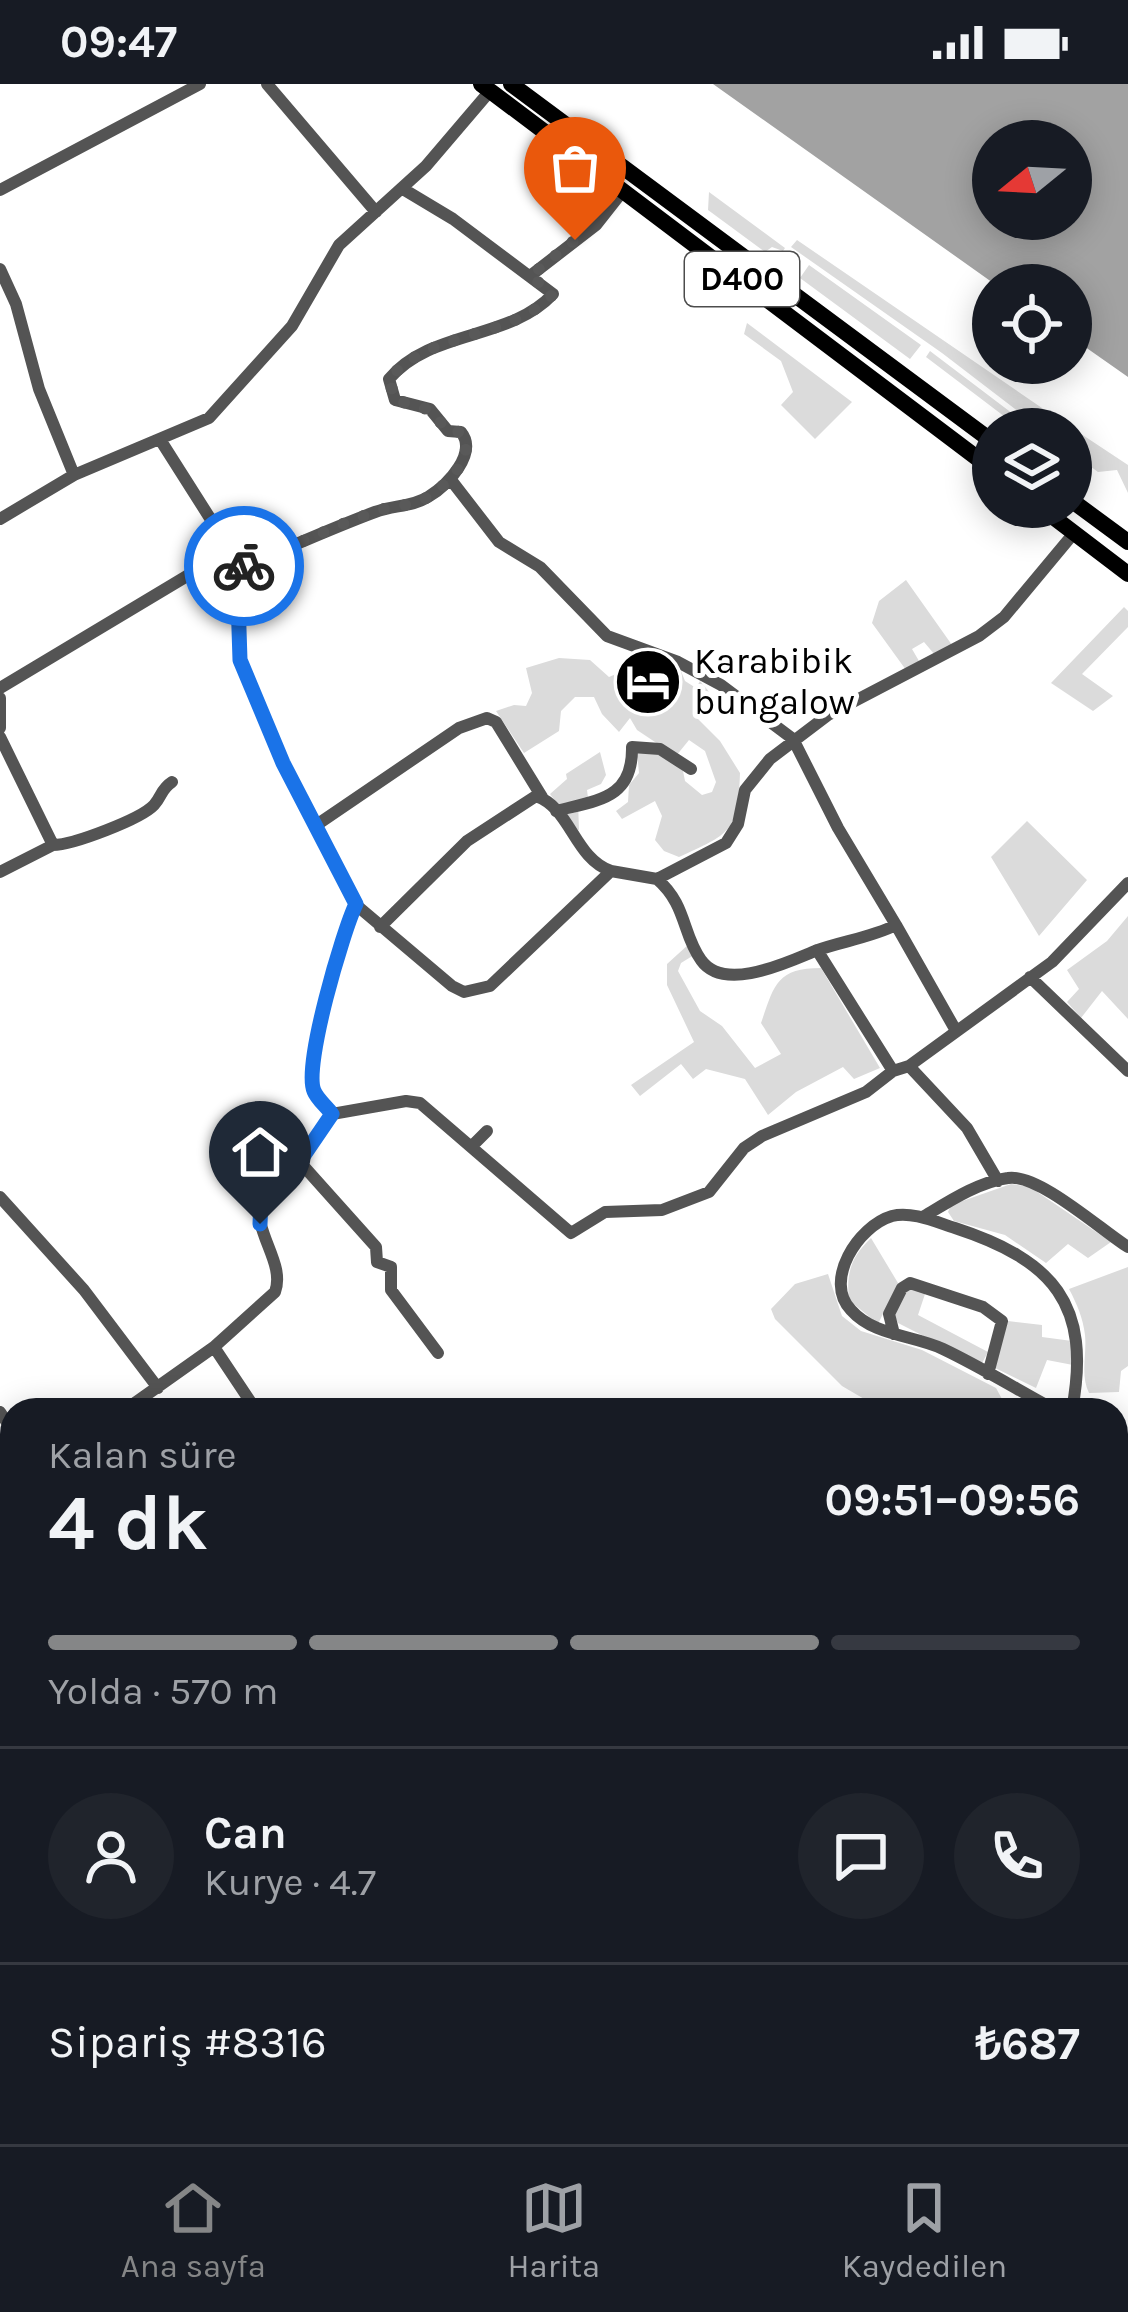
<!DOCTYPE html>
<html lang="tr">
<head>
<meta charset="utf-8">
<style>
	:root { --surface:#171b24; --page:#20242c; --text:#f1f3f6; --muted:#9ea1a6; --line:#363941; --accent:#858687 }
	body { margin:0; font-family:Karla,sans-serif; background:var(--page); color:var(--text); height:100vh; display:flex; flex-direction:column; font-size:45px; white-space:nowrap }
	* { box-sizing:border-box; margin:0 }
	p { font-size:39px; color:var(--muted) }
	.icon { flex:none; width:66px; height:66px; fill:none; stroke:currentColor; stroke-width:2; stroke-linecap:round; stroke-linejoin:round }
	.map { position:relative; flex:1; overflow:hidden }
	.details { position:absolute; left:0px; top:1314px; width:1128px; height:747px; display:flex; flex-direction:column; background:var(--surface); border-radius:36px 36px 0 0; box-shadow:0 6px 30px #0003 }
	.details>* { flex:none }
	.needle { width:78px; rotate:252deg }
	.fabs { position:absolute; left:972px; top:36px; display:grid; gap:24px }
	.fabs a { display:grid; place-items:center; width:120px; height:120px; border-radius:50%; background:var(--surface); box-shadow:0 6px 30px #0003; font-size:60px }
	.pin { position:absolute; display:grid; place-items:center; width:102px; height:102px; color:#fff; margin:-123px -51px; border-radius:50% 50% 50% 0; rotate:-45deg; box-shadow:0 0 12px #0007 }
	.pin .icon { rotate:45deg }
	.courier { position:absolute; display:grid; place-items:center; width:120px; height:120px; margin:-60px; border:9px solid #1a73e8; border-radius:50%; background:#fff; color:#222; box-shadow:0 3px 15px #0007 }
	.headline em { font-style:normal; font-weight:700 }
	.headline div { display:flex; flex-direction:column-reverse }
	.headline { display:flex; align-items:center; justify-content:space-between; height:204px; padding:0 48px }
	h1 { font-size:78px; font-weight:700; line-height:90px }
	.bar { display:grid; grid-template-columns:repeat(4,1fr); gap:18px 12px; align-content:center; height:144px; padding:0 48px }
	.bar i { height:15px; border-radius:9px; background:var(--line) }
	.bar .current { background:var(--accent) }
	.bar p { grid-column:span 4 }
	.line { display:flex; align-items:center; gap:30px; padding:0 48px; border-top:3px solid var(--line) }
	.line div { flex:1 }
	.round { display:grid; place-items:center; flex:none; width:126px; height:126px; border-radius:63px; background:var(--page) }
	.status { display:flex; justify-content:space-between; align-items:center; height:84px; padding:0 60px; background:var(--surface); direction:ltr }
	.status svg { height:33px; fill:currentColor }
	.tabs { display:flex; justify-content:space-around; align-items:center; height:168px; border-top:3px solid var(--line); background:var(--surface); font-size:33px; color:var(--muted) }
	.tabs a { display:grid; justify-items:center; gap:6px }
	.tabs .current { color:var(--accent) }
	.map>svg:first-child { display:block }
	.green { fill:#dbdbdb }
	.water { fill:#a2a2a2; fill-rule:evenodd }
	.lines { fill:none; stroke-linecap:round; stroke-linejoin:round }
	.river { stroke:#a2a2a2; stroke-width:15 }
	.minor { stroke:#545454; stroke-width:12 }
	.highway { stroke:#000; stroke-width:16 }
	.done { stroke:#595959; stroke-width:12; stroke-dasharray:0 21.6 }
	.route { stroke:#1a73e8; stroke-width:15 }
	.labels { text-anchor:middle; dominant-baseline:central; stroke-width:10; stroke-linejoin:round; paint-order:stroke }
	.shield { fill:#fff; stroke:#4c4c4c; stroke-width:3 }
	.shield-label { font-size:33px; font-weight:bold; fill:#000 }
	.poi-label { font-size:36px; fill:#000; stroke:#fff; text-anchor:start }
</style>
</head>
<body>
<div class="status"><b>09:47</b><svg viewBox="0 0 49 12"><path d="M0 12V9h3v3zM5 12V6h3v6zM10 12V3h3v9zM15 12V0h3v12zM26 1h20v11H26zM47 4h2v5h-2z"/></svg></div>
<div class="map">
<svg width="1128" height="2060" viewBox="0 0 1128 2060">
	<rect width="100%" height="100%" fill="#fff"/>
	<path class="green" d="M709,108l76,56 -2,3 -11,-4 -7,5 -57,-42z
		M797,156l264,181 -5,8h-15l-99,-76 -151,-106z
		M809,181l112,80 -11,14 -110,-81z
		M747,239l105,79 -37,37 -34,-34 12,-13 -12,-31 -37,-27z
		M930,267l103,78h-12l-95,-72z
		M1066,340l62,41v28l-11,-23 -19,2 -27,-20v-23h-9z
		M906,496l46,65 -17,10 -11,-13 -12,7 7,12 -13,9 -34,-47 7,-22z
		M1124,523l4,4v16l-46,47 31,22 -20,15 -42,-28z
		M559,574l31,2 19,17 28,-12 6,-7 13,1 25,12 4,10 11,7 4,-7 16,19 -23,14 27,27 20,32c-2,60 -11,61 -61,84l-15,-6 -9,-11 7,-24 -7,-15 -33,18 -6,-8 12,-9 1,-17 10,-12 -2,-21h22l24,19 2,10 17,14 10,-3 4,-10 -11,-31 -16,-11 -13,16 -39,-26 -7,-12 -11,14 -17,-18 -8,-17h-19l-14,14 -2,20 -35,22 -28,-42 18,-6 12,1 6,-13 -6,-25z
		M600,668l6,23 -5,9 -14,6 1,8 -10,3 1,29 -4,-1 -25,-35 17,-15 -1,-5z
		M1027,737l60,59 -48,56 -48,-79z
		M1128,832v103l-26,-28 -21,27 -14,-16 12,-13 -12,-19 40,-29z
		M689,860l5,11 -13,8 -3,8 22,40 22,15 33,42 26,-14 -20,-31c13,-37 15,-55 60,-55l59,100 -26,11 -11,-12 -47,25 -28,23 -23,-36 -39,-10 -13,10 -12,-15 -41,32 -9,-11 63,-43 -27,-57v-21z
		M1011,1100l19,3 81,55 -23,16 -20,-14 -22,19 -41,-28 -51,-14 -6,-9 3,-7z
		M871,1154l27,45 -20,41 -29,-24c-3,-27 2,-43 22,-62z
		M1128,1183v99l-7,5 -2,21 -30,1c-9,-19 -2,-37 -4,-58 -2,-17 -8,-31 -16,-46z
		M828,1190l14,42 19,15 61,19 74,38 12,22h-125l-41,-24 -67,-67 -4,-10 24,-25z
		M927,1204l-9,27 70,37 -7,13 -83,-42 -4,-8 13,-26z
		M1008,1237l34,4v12l30,4 1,24 -26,-5 -11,28 -43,-21z"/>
	<path class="water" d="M713,0h415v293l-57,-40v-52h-75zM993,57h78v78h-78z"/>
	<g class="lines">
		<path class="river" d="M1116,1885l12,-8
			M813,2060l7,-11"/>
		<path class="minor" d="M267,0l109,128
			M0,106l200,-106
			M0,185l16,35 23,85 35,86
			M530,192l66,-51 26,-33
			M161,357l73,115
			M451,396l48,62 41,25 67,69 71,26 43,23 72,54 45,89 58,97c-26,13 -54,16 -81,26 -27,11 -91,42 -114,9 -19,-26 -14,-55 -44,-81
			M0,435l74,-44 135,-57 83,-92 47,-81 87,-79 64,-75
			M0,604l232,-139
			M0,614v30
			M0,653l53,108 -53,27
			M556,727c42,-11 77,-12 76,-64l28,2 31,20
			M315,742l144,-98 28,-10 9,4 46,75
			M53,761c20,0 88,-26 101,-40 8,-9 7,-16 18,-23
			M355,820l97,82 12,6 26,-6 121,-115 46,8 69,-36 12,-19 7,-34 25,-31 58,-44 151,-79 25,-19 70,-84
			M896,841l59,104
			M380,843l87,-86 69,-45c35,12 38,62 75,75
			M817,866l76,121 16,-5 143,-104 76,-79
			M1030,893l98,94
			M909,982l58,62 31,53
			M332,1030l74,-13 14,2 151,130 34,-21 57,-2 47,-18 35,-44 18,-12 104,-44 27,-21
			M473,1061l14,-14
			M299,1077l77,86 1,15 14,5v23l47,63
			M0,1113l84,93 74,98
			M923,1133c25,-15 55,-35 85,-39 30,-5 93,52 120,69
			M894,1250l-5,-20 13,-26 8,-5 73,24 19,14 -14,53
			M214,1263l42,63
			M125,1326l89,-63 61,-55c11,-30 -24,-61 -14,-93l41,-41 30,-44c-5,-7 -15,-15 -18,-23 -11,-25 29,-160 41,-187l-72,-141 -43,-103 -3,-91c47,-19 92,-40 138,-57 18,-7 37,-5 53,-15 20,-12 50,-44 33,-65l-13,-1 -18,-22 -35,-9 -6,-21c42,-50 120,-38 164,-85l-100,-75 -50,-30
			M1055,1326c-37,-20 -74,-43 -112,-61 -30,-14 -69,-13 -92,-39 -28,-29 7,-84 41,-94 20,-5 44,6 63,12 98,32 137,76 117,182
			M0,1328l12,18
			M1116,1358l12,9
			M0,1412l12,-9
			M1116,1547l12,-1
			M0,1797l12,20
			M147,2049l6,11
			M520,2049l5,11
			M673,2060l6,-11
			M1078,2060l50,-9"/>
		<path class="highway" d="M481,0l512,386
			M511,0l482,358
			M1071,416l57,42
			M1040,423l88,67"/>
	</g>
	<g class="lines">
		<path class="done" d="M244,482c43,-17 86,-38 130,-54 18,-7 37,-5 54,-15 20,-12 50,-44 33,-65l-13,-1 -18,-21 -35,-10 -6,-21c42,-50 120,-38 164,-85l-23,-18 45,-36"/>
		<path class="route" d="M244,482l-7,2 3,92 43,103 73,141c-13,27 -53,162 -42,187 3,8 13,16 18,23l-30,44 -41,41 -1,25"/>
	</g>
	<defs>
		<symbol id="hotel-disc" viewBox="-11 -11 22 22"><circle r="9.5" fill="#000" stroke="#fff"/><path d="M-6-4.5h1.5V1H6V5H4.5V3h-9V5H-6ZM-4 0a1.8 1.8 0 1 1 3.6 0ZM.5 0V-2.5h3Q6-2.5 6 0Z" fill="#fff"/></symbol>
	</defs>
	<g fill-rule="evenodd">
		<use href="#hotel-disc" x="610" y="560" width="76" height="76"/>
	</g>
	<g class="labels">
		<rect class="shield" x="685" y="168" width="114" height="54" rx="9"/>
		<g class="shield-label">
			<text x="742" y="195">D400</text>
		</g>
		<g class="poi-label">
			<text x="694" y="577">Karabibik<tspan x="694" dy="41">bungalow</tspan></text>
		</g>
	</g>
</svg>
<div class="fabs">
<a><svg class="needle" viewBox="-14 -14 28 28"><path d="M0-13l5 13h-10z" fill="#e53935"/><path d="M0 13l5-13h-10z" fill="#9ea1a6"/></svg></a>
<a><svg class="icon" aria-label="locate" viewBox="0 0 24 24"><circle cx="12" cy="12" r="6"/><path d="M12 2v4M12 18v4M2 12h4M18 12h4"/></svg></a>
<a><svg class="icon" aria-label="layers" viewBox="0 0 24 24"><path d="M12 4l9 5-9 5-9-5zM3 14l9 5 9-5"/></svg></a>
</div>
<div class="pin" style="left:575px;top:156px;background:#ea580c"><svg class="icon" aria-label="bag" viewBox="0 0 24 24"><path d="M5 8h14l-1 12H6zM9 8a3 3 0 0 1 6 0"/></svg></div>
<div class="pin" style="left:260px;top:1140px;background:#1f2937"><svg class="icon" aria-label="home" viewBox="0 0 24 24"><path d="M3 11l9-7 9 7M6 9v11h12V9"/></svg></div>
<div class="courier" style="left:244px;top:482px"><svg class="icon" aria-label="bike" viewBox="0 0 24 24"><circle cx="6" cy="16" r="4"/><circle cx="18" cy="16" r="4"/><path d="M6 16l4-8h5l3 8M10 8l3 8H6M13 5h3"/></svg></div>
<section class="details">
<div class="headline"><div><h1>4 dk</h1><p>Kalan süre</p></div><em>09:51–09:56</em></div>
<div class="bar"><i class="current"></i><i class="current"></i><i class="current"></i><i></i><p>Yolda · 570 m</p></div>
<div class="line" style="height:216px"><a class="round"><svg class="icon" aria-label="person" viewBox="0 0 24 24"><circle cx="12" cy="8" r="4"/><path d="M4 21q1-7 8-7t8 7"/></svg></a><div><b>Can</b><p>Kurye · 4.7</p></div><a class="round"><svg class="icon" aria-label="chat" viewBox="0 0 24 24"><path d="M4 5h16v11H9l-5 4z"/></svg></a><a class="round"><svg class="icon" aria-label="phone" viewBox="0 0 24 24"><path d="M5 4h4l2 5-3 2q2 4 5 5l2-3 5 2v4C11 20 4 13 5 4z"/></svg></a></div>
<div class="line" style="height:156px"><div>Sipariş #8316</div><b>₺687</b></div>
</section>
</div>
<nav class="tabs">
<a class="current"><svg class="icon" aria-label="home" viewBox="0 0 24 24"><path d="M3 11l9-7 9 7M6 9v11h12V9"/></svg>Ana sayfa</a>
<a><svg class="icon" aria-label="map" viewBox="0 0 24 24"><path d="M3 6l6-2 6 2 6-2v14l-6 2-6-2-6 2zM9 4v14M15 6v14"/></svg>Harita</a>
<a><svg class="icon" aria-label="saved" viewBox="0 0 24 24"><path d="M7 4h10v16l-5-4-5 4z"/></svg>Kaydedilen</a>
</nav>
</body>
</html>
